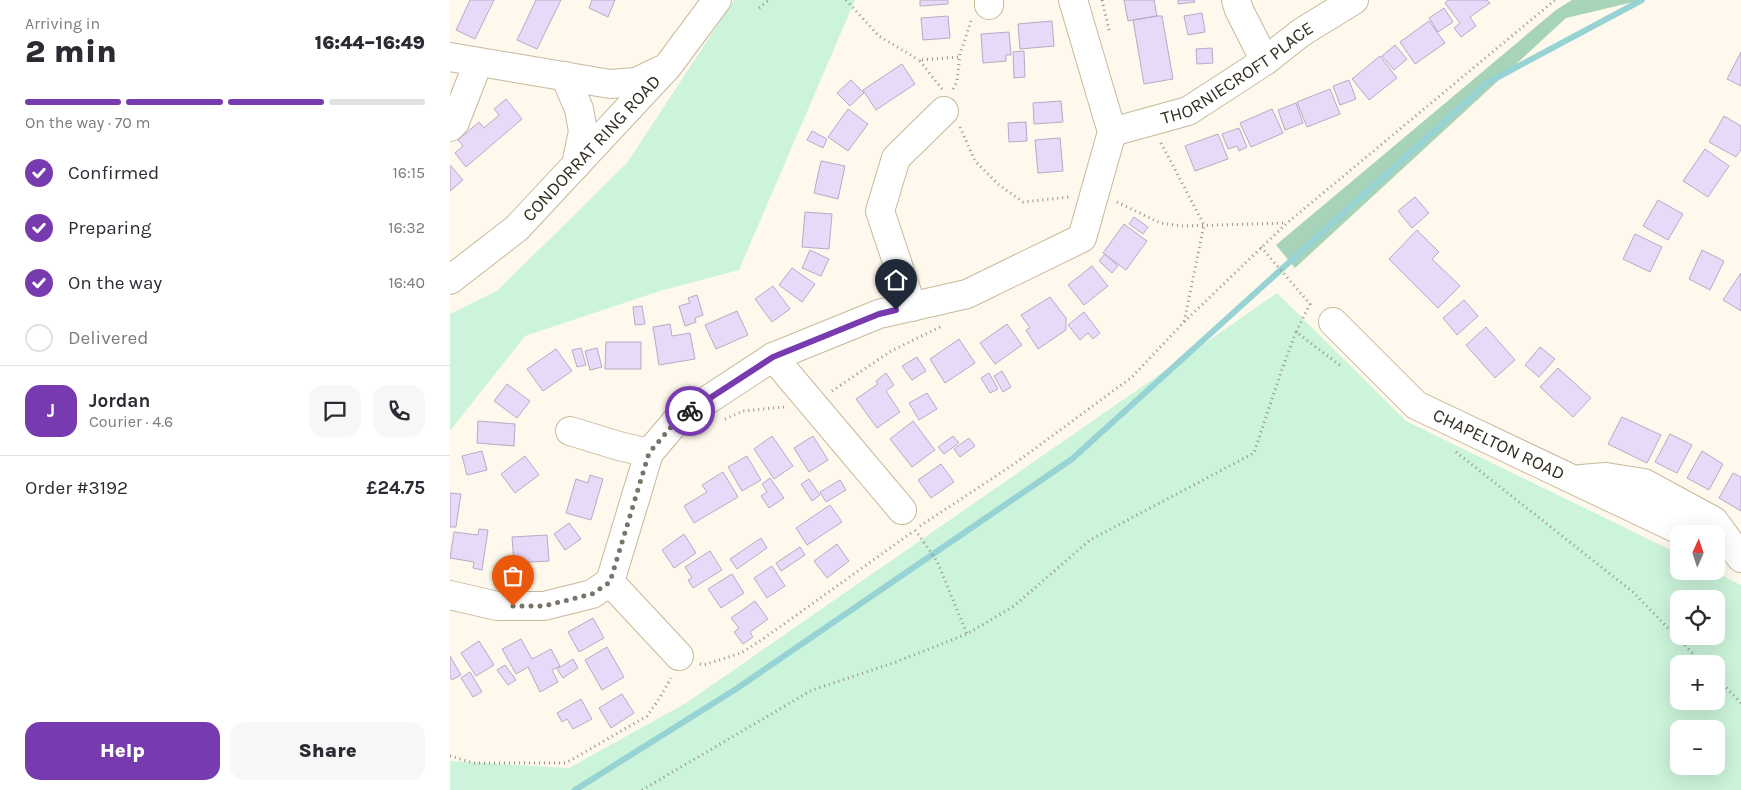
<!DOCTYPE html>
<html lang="en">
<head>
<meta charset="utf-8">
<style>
	:root { --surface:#fff; --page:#f7f7f7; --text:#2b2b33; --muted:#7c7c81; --line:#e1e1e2; --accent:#783aaf }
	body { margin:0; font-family:Karla,sans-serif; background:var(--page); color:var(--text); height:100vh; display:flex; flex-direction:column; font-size:19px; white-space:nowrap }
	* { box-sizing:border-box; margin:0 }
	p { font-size:16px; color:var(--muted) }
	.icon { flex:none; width:28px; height:28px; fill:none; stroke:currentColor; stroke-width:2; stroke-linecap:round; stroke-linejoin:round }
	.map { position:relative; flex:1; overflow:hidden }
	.panel { display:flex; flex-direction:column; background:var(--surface); width:450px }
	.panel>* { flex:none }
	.needle { width:32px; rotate:3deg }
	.buttons { position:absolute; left:1220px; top:525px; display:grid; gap:10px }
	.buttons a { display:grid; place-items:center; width:55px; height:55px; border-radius:10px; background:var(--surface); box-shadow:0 5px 20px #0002; font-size:25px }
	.pin { position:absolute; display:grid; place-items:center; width:42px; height:42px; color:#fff; margin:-51px -21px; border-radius:50% 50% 50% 0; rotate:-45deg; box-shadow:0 0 5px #0007 }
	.pin .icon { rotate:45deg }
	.courier { position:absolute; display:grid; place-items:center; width:50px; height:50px; margin:-25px; border:4px solid #783aaf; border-radius:50%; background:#fff; color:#222; box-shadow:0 1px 6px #0007 }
	.summary em { font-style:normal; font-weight:800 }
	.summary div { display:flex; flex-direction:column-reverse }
	.summary { display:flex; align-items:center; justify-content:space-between; height:85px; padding:0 25px }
	h1 { font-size:32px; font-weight:800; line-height:38px }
	.bar { display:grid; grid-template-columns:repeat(4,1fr); gap:8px 5px; align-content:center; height:60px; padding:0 25px }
	.bar i { height:6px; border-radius:4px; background:var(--line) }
	.bar .active { background:var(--accent) }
	.bar p { grid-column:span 4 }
	.line { display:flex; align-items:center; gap:12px; padding:0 25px; border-top:1px solid var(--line) }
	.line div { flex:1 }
	.round { display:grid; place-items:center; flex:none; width:52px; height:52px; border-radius:15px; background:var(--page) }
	ol { padding:0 25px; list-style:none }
	li { display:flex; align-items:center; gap:15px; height:55px }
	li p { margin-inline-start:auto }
	li .icon { padding:5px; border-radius:50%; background:var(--accent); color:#fff; stroke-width:4 }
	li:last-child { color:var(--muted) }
	li i { width:28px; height:28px; border:2px solid var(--line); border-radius:50% }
	.action { display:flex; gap:10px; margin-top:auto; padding:10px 25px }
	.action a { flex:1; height:58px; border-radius:15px; background:var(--accent); color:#fff; font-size:20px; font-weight:800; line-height:58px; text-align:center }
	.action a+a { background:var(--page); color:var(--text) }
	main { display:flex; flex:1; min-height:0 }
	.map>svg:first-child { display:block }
	.green { fill:#cbf4da; fill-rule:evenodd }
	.forest { fill:#a7d3b8 }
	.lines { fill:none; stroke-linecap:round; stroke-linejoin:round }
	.stream { stroke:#97d2d4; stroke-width:6 }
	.building { fill:#e9d9f8; stroke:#b9a9c7 }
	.minor-casing { stroke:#c7b99a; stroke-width:30 }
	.path { stroke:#979285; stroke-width:3; stroke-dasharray:1 4; stroke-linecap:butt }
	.minor { stroke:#fff; stroke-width:28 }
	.done { stroke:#797467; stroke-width:5; stroke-dasharray:0 9 }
	.route { stroke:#783aaf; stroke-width:6 }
	.labels { text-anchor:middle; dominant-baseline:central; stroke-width:4.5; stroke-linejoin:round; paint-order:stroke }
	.street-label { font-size:18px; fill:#322d20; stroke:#fef9ec }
</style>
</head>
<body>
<main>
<section class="panel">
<div class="summary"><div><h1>2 min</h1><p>Arriving in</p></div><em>16:44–16:49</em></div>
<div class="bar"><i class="active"></i><i class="active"></i><i class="active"></i><i></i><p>On the way · 70 m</p></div>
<ol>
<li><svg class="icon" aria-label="check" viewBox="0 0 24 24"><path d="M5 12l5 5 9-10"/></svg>Confirmed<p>16:15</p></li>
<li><svg class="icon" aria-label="check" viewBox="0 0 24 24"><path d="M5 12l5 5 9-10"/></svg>Preparing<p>16:32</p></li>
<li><svg class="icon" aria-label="check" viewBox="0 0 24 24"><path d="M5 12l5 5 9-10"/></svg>On the way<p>16:40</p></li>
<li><i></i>Delivered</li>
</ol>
<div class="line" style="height:90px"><b class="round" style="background:var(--accent);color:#fff">J</b><div><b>Jordan</b><p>Courier · 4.6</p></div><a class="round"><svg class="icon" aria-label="chat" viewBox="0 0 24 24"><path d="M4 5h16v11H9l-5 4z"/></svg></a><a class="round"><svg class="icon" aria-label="phone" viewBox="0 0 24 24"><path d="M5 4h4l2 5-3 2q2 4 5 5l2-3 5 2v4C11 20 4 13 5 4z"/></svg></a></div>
<div class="line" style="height:65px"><div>Order #3192</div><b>£24.75</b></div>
<div class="action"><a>Help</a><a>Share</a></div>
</section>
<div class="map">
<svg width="1291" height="790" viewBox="0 0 1291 790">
	<rect width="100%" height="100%" fill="#fef9ec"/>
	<path class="green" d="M284,0h121l-116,270 -79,21 -135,45 -75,95v-117l47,-23 130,-128z
		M827,293l129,128 273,133v17h34l28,14v205h-1291v-29l119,7 117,-65zM1229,599h37v37h-37zM1229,664h37v37h-37zM1229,729h37v37h-37z"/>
	<path class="forest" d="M1122,0h70l-76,18 -271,250 -19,-23 280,-235z"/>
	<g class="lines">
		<path class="stream" d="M125,790l161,-101 336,-230 415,-376 155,-83"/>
	</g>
	<path class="building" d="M20,0h24l-19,39 -19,-9z
		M86,0h25l-24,49 -20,-9z
		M142,0h23l-7,17 -19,-9z
		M470,0h28v4l-28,2z
		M674,0h30l3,16 -29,5z
		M728,0h16l1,2 -17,2z
		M998,0h39l3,3 -20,14 6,9 -15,11 -7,-9 6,-5 -15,-20z
		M994,8l9,14 -15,10 -9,-14z
		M752,13l3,19 -17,3 -4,-19z
		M498,16l2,22 -27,2 -2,-22z
		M707,16h5l11,63 -29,5 -11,-64z
		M602,21l2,25 -34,3 -2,-25z
		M979,21l16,22 -30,21 -15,-22z
		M559,32l2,23h-5v6l-23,2 -2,-29z
		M945,45l12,14 -13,11 -12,-14z
		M762,48l1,15 -16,1 -1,-15z
		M574,51l1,26 -11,1 -1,-26z
		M1291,52v34l-14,-7z
		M930,56l17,22 -28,22 -17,-21z
		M452,64l13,20 -39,26 -13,-20z
		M401,80l13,13 -14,13 -13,-13z
		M899,80l7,19 -16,6 -7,-19z
		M880,89l10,25 -33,13 -10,-25z
		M56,99l16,20 -56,48 -11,-14 8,-7 -5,-6 21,-18 5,6 15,-13 -5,-6z
		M611,101l2,21 -29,2 -1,-21z
		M846,103l7,20 -18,7 -7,-20z
		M398,109l20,15 -20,27 -20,-14z
		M822,109l11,24 -32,14 -11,-24z
		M1274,116l17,10v24l-5,7 -27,-15z
		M576,122l1,19 -18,1 -1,-19z
		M789,128l8,19 -8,4 -2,-5 -9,3 -6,-15z
		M362,131l15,8 -4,9 -16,-8z
		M768,134l10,25 -33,12 -10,-25z
		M610,138l3,33 -25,2 -3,-33z
		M1255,149l24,17 -21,31 -25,-16z
		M371,161l24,5 -7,33 -24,-6z
		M0,165l13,15 -13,11z
		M965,197l14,16 -17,15 -14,-17z
		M1208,200l25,14 -15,26 -25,-14z
		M355,212l27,2 -3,35 -27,-2z
		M684,217l14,10 -5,7 -14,-10z
		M674,224l23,17 -21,29 -23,-17z
		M967,230l22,22 -7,7 28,27 -22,22 -49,-49z
		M1185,234l27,13 -12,25 -27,-13z
		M360,250l19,9 -8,17 -19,-8z
		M1252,250l22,11 -14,29 -21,-11z
		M655,254l13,12 -6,7 -13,-12z
		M642,266l16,20 -24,19 -16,-20z
		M342,268l23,16 -13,18 -23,-17z
		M1291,273v38l-18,-11z
		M323,286l17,23 -18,13 -17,-23z
		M247,295l6,20 -8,3 1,4 -11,4 -6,-20 11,-3 -2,-5z
		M600,297l16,21v12l-28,19 -12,-19 4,-2 -9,-13z
		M1014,300l14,16 -21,19 -14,-17z
		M192,306l3,18 -10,1 -2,-18z
		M287,311l11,24 -32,14 -11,-24z
		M634,312l16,21 -7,6 -5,-6 -8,7 -12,-15z
		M220,324l2,12 18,-3 5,26 -36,6 -6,-38z
		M557,324l15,21 -27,19 -15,-21z
		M1036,327l29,33 -20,18 -29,-33z
		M509,339l16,24 -30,20 -15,-24z
		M156,342h35v27h-36z
		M1090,347l15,12 -16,18 -14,-12z
		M131,348l5,17 -9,2 -5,-17z
		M147,348l5,19 -12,3 -5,-19z
		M106,349l16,22 -29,20 -16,-22z
		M467,357l9,14 -14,9 -10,-14z
		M1108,368l33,30 -18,19 -33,-30z
		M552,371l9,16 -8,5 -9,-16z
		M436,373l8,12 -8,6 14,21 -23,16 -21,-29 22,-15 -2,-3z
		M539,373l9,16 -8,4 -9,-15z
		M57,384l23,17 -13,17 -23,-17z
		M477,393l10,16 -18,11 -10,-17z
		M1172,417l39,18 -14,28 -39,-19z
		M28,421l37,3 -1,22 -37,-3z
		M463,421l22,29 -23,17 -22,-28z
		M1220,434l22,11 -15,28 -22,-11z
		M322,436l21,30 -19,13 -20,-30z
		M363,436l15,24 -19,12 -15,-24z
		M503,436l6,7 -15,11 -6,-7z
		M519,438l6,8 -15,11 -6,-8z
		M32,451l5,19 -20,5 -5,-19z
		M1252,451l21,13 -14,26 -22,-12z
		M75,456l14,19 -24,18 -14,-19z
		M297,456l14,24 -19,11 -14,-24z
		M491,464l13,18 -23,16 -13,-18z
		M273,472l15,25 -44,26 -10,-17 23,-14 -5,-7z
		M1283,473l8,4v34l-22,-13z
		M140,475l13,4 -12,41 -25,-7 10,-34 12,4z
		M320,478l14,20 -15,10 -8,-12 6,-4 -5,-8z
		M359,479l11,16 -8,6 -11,-17z
		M390,480l6,10 -20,12 -6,-10z
		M0,493l11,1 -5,33h-6z
		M380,505l12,17 -35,23 -11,-17z
		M119,523l12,16 -16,11 -11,-16z
		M29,529l9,1 -6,40 -9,-2 1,-6 -24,-4 4,-26 24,3z
		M234,534l12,19 -22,15 -12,-18z
		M97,535l2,26 -35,2 -2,-26z
		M311,538l6,10 -30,21 -7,-10z
		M387,544l12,17 -22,17 -13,-17z
		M350,547l5,8 -24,16 -5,-8z
		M260,551l12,19 -29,18 -5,-8 4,-2 -7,-11z
		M322,566l13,20 -18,12 -13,-20z
		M282,574l12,19 -23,15 -13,-19z
		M305,601l13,18 -18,13 3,5 -10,7 -9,-12 5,-4 -8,-10z
		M143,618l11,20 -25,14 -11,-20z
		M71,639l11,20 19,-10 9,17 -8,4 6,12 -18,10 -12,-25 -12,7 -14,-25z
		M29,641l15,24 -18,11 -15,-23z
		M157,647l17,30 -22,13 -17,-30z
		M0,656l11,19 -9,5 -2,-3z
		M123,659l5,9 -15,10 -6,-9z
		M55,665l11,15 -8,5 -11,-15z
		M20,672l12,20 -9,5 -12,-19z
		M172,694l12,19 -23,15 -12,-20z
		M131,699l11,20 -19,10 -6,-10 -5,3 -5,-9z"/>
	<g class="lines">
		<defs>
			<g id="minor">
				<path d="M786,0l3,10 26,51"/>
				<path d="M539,5v-5"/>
				<path d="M0,57l160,27 26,-2 25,-12"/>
				<path d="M115,76l14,33 4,22 -7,34"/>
				<path d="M0,127l5,-5 23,-59"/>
				<path id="s1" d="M662,132l76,-21 77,-50 37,-29 52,-32"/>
				<path id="s2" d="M0,280l67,-52 151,-162 49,-66"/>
				<path d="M462,307l-32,-96 16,-53 48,-47"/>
				<path id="s3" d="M883,322l83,83 272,129"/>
				<path d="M323,357l129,153"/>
				<path d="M120,431l49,15 30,7"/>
				<path d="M1131,479l25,-2 38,6 70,38 27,37"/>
				<path d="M160,582l69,74"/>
				<path d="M0,595l47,11h47l48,-12 18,-12 39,-129 28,-33 96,-63 106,-43 88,-20 115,-56 30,-106 -39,-132"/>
			</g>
		</defs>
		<use href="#minor" class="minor-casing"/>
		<path class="path" d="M396,0l33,36 40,24
			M652,0l8,34
			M309,8l10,-8
			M492,89l-23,-29 40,-3
			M503,89l4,-8 3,-27 11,-33
			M510,127l15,34 24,24 24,17 46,-5
			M711,143l43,82 -20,97
			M667,202l43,21 23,3 103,-3
			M811,247l49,57 -14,28
			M382,391l59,-40 51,-25
			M275,419l18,-8 41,-4
			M1006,452l177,140 70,72
			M470,526l94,-62 118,-87 52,-55 103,-99 268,-223
			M465,530l22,31 30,73
			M250,664l4,1 37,-12 22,-14 148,-106
			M1266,677l25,26
			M0,756l24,7h92l81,-47 12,-17 12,-21
			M192,790l170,-100 84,-28 71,-28 47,-28 76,-66 164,-87 27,-81 15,-40 45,34"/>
		<use href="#minor" class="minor"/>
	</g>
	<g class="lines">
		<path class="done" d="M63,606h31l48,-12 18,-12 39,-129 28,-33 13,-9"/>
		<path class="route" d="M240,411l83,-54 106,-43 17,-4"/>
	</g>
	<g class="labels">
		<g class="street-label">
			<text stroke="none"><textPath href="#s1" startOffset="140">THORNIECROFT PLACE</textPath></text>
			<text stroke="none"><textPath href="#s2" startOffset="194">CONDORRAT RING ROAD</textPath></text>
			<text stroke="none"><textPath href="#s3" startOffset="209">CHAPELTON ROAD</textPath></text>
		</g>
	</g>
</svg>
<div class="buttons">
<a><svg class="needle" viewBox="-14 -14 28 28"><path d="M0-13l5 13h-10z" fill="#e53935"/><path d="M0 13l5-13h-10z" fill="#7c7c81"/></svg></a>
<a><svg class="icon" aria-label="locate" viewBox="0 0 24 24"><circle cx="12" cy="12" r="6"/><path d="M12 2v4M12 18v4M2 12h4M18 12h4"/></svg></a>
<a>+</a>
<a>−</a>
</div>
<div class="pin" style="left:63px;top:606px;background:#ea580c"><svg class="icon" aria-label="bag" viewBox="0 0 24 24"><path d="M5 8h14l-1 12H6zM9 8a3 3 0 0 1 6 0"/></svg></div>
<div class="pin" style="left:446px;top:310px;background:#1f2937"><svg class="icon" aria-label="home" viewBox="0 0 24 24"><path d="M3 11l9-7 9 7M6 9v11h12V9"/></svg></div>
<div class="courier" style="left:240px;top:411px"><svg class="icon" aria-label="bike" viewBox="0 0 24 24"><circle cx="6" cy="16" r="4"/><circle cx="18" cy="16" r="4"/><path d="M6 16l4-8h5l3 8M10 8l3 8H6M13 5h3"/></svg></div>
</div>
</main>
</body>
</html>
